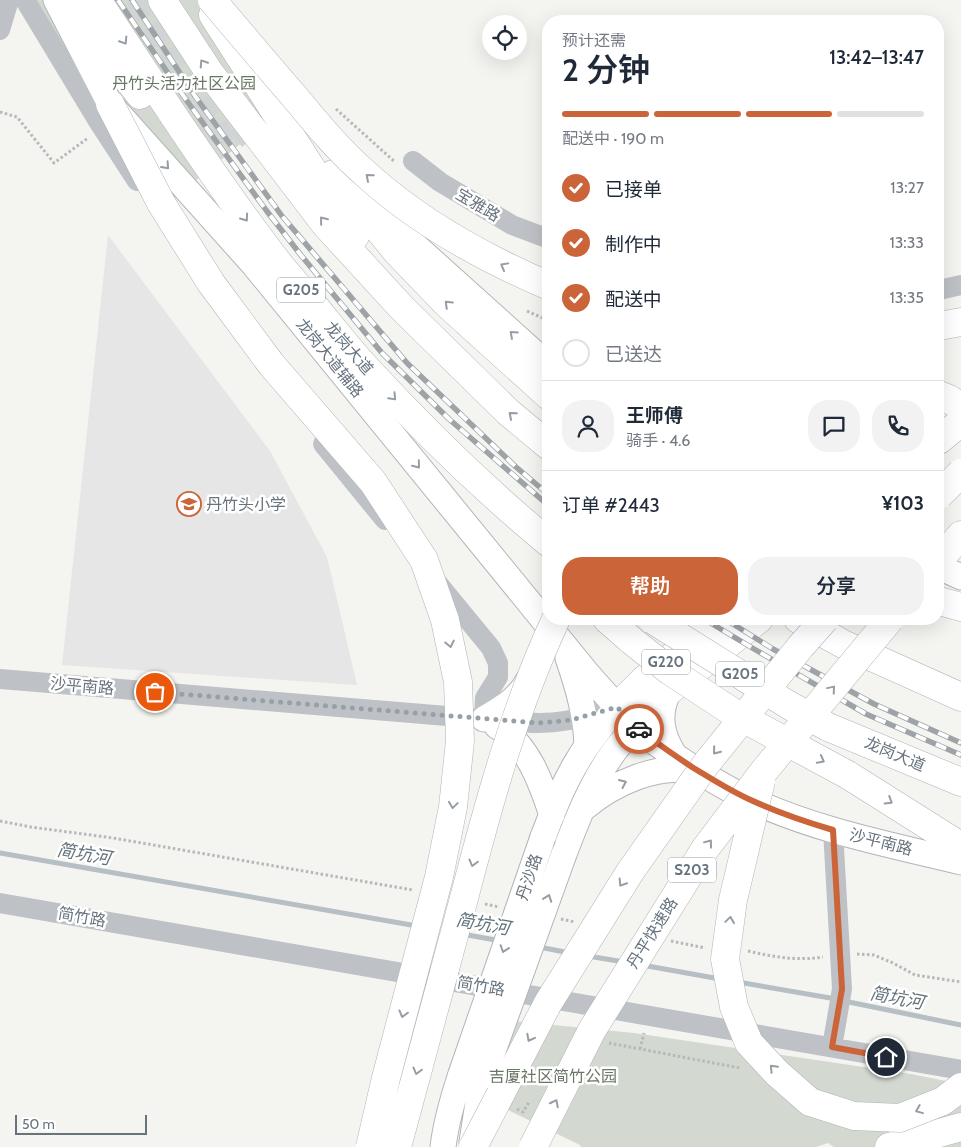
<!DOCTYPE html>
<html lang="zh">
<head>
<meta charset="utf-8">
<style>
	:root { --surface:#fff; --page:#f2f2f3; --text:#1f2937; --muted:#747a83; --line:#e0e1e3; --accent:#cc643a }
	body { margin:0; font-family:Cabin,"Noto Sans SC",sans-serif; background:var(--page); color:var(--text); height:100vh; display:flex; flex-direction:column; font-size:19px; white-space:nowrap }
	* { box-sizing:border-box; margin:0 }
	p { font-size:16px; color:var(--muted) }
	.icon { flex:none; width:28px; height:28px; fill:none; stroke:currentColor; stroke-width:2; stroke-linecap:round; stroke-linejoin:round }
	.map { position:relative; flex:1; overflow:hidden }
	.drawer { position:absolute; left:542px; top:15px; width:402px; height:610px; display:flex; flex-direction:column; background:var(--surface); border-radius:20px; box-shadow:0 5px 20px #0002 }
	.drawer>* { flex:none }
	.buttons { position:absolute; left:482px; top:15px; display:grid; gap:10px }
	.buttons a { display:grid; place-items:center; width:45px; height:45px; border-radius:50%; background:var(--surface); box-shadow:0 5px 20px #0002; font-size:25px }
	.scale { position:absolute; left:15px; bottom:12px; width:132px; box-sizing:border-box; padding-left:5px; border:2px solid #67737f; border-top:0; font-size:14px; line-height:18px; white-space:nowrap; color:#67737f; -webkit-text-stroke:4px #fff; paint-order:stroke }
	.pin { position:absolute; display:grid; place-items:center; width:42px; height:42px; color:#fff; margin:-21px; border:2px solid #fff; border-radius:50%; box-shadow:0 1px 5px #0007 }
	.courier { position:absolute; display:grid; place-items:center; width:50px; height:50px; margin:-25px; border:4px solid #cc643a; border-radius:50%; background:#fff; color:#222; box-shadow:0 1px 6px #0007 }
	.summary em { font-style:normal; font-weight:600 }
	.summary div { display:flex; flex-direction:column-reverse }
	.summary { display:flex; align-items:center; justify-content:space-between; height:85px; padding:0 20px }
	h1 { font-size:32px; font-weight:600; line-height:38px }
	.bar { display:grid; grid-template-columns:repeat(4,1fr); gap:8px 5px; align-content:center; height:60px; padding:0 20px }
	.bar i { height:6px; border-radius:4px; background:var(--line) }
	.bar .on { background:var(--accent) }
	.bar p { grid-column:span 4 }
	.line { display:flex; align-items:center; gap:12px; padding:0 20px; border-top:1px solid var(--line) }
	.line div { flex:1 }
	.round { display:grid; place-items:center; flex:none; width:52px; height:52px; border-radius:20px; background:var(--page) }
	ol { padding:0 20px; list-style:none }
	li { display:flex; align-items:center; gap:15px; height:55px }
	li p { margin-inline-start:auto }
	li .icon { padding:5px; border-radius:50%; background:var(--accent); color:#fff; stroke-width:4 }
	li:last-child { color:var(--muted) }
	li i { width:28px; height:28px; border:2px solid var(--line); border-radius:50% }
	.primary-button { display:flex; gap:10px; margin-top:auto; padding:10px 20px }
	.primary-button a { flex:1; height:58px; border-radius:20px; background:var(--accent); color:#fff; font-size:20px; font-weight:600; line-height:58px; text-align:center }
	.primary-button a+a { background:var(--page); color:var(--text) }
	.map>svg:first-child { display:block }
	.built { fill:#e5e6e5 }
	.green { fill:#d3d9d1 }
	.lines { fill:none; stroke-linecap:round; stroke-linejoin:round }
	.stream { stroke:#b6bfc3; stroke-width:5 }
	.minor-tunnel { stroke:#d1d4d4; stroke-width:20; stroke-dasharray:20 10; stroke-linecap:butt }
	.major-casing { stroke:#b2b5b9; stroke-width:27 }
	.highway-casing { stroke:#b1b4b7; stroke-width:29 }
	.path { stroke:#b6b9bb; stroke-width:3; stroke-dasharray:2.5 2.5; stroke-linecap:butt }
	.minor { stroke:#bec1c5; stroke-width:20 }
	.major { stroke:#fff; stroke-width:25 }
	.highway { stroke:#fff; stroke-width:28 }
	.rail-casing { stroke:#9ea3a8; stroke-width:5.5 }
	.rail { stroke:#fff; stroke-width:4; stroke-dasharray:11; stroke-linecap:butt }
	.major-bridge-casing { stroke:#b2b5b9; stroke-width:27; stroke-linecap:butt }
	.highway-bridge-casing { stroke:#b1b4b7; stroke-width:29; stroke-linecap:butt }
	.major-bridge { stroke:#fff; stroke-width:25 }
	.highway-bridge { stroke:#fff; stroke-width:28 }
	.oneway { stroke:#959da5 }
	.done { stroke:#98a0a7; stroke-width:5; stroke-dasharray:0 9 }
	.route { stroke:#cc643a; stroke-width:6 }
	.labels { text-anchor:middle; dominant-baseline:central; stroke-width:5; stroke-linejoin:round; paint-order:stroke }
	.shield { fill:#fff; stroke:#959da5; stroke-width:1 }
	.shield-label { font-size:15px; font-weight:bold; fill:#67737f }
	.park-label { font-size:16px; fill:#687765; stroke:#fff }
	.street-label { font-size:16px; fill:#67737f; stroke:#fff }
	.poi-label { font-size:16px; fill:#67737f; stroke:#fff; text-anchor:start }
	.water-label { font-size:18px; font-style:italic; fill:#63737b; stroke:#fff }
</style>
</head>
<body>
<div class="map">
<svg width="961" height="1147" viewBox="0 0 961 1147">
	<rect width="100%" height="100%" fill="#f4f4f1"/>
	<path class="built" d="M108,235l162,216 57,106 30,128 -295,-20z"/>
	<path class="green" d="M35,0h194l72,94 -137,113z
		M514,1021l120,12 277,41 50,10v63h-127l-6,-4 -12,4h-235l-1,-2 -97,-47z"/>
	<g class="lines">
		<path class="stream" d="M0,853l417,73
			M462,934l39,7
			M539,947l31,6
			M588,956l36,6
			M642,965l78,14
			M738,982l98,17
			M844,1001l117,24"/>
		<path class="minor-tunnel" d="M135,0l44,70 51,74 31,-26"/>
		<defs>
			<path id="major" d="M56,0l54,104 144,161 332,407c20,23 40,46 63,66 14,11 30,20 44,30 20,12 39,24 60,33 66,30 138,44 208,61
				M369,204l180,162
				M939,561l9,10 13,6
				M568,658c10,29 18,57 19,88
				M669,691c-12,23 -8,44 6,65
				M484,719c18,-11 35,-20 45,-40
				M497,726c31,19 44,56 55,89
				M584,808c30,-25 73,-45 113,-37
				M543,837c10,-26 20,-53 35,-77 11,-19 25,-36 39,-53
				M564,854c13,-34 26,-68 47,-98 7,-11 16,-20 25,-30
				M472,1142l6,-39 6,-27
				M443,1147c3,-25 10,-49 18,-73"/>
			<path id="highway" d="M67,0l73,95
				M97,0c57,86 113,173 175,255 12,16 26,31 39,47 19,23 37,47 58,69 56,61 116,119 180,172
				M162,0l47,72 116,152 77,84 106,104 41,34
				M213,15l142,221
				M333,174l64,78 50,52 102,92
				M939,326l22,-4
				M939,395l10,4 12,8
				M939,440l22,-18
				M939,560l22,-25
				M939,601l22,6
				M607,619l25,22
				M798,619l45,25 118,53
				M617,707l27,-27 74,-61
				M636,726l33,-35 90,-72
				M828,727l133,55
				M848,775l103,65 10,10
				M889,1147l72,-20"/>
		</defs>
		<use href="#major" class="major-casing"/>
		<use href="#highway" class="highway-casing"/>
		<path class="path" d="M336,109l59,53
			M0,112l17,5 37,46 34,-25
			M527,311l22,10
			M0,821l31,6 82,11 300,52
			M485,904l14,3
			M561,919l14,3
			M671,941l34,7
			M748,951c25,6 50,10 75,6
			M857,954l17,1 19,8 22,12 46,7
			M609,1043l131,25
			M640,1049l4,-16
			M517,1109l6,3 6,-10"/>
		<path class="minor" d="M25,0l73,121 39,60
			M0,30l9,-30
			M413,161l27,21 72,43 37,14
			M939,290l22,-5
			M323,444l62,76
			M436,581l55,67 7,15v14l-13,21 -1,21
			M0,679l471,39
			M503,720c12,1 24,3 36,3 20,0 40,-4 59,-10
			M0,903l961,167
			M832,1047l10,-58 -9,-159"/>
		<use href="#major" class="major"/>
		<use href="#highway" class="highway"/>
		<defs>
			<path id="rail" d="M118,0l69,101 79,109 34,44 82,99 67,66 100,87
				M132,0l63,96 87,120 125,147 109,104 33,28
				M704,619l50,30 112,65 95,41
				M725,619l48,30 101,55 87,39"/>
		</defs>
		<use href="#rail" class="rail-casing"/>
		<use href="#rail" class="rail"/>
		<defs>
			<path id="major-bridge" d="M461,1074l82,-237
				M484,1076l80,-222"/>
			<path id="highway-bridge" d="M212,0c27,32 54,64 81,95 24,29 47,57 75,81 51,46 118,83 181,110
				M110,104l51,99 50,80 60,81 102,118 51,78 21,60 13,62 2,59 -7,66 -14,70 -53,201 -16,69
				M939,495l22,-22
				M653,620l134,84 41,23
				M632,641l38,30 67,44 111,60
				M761,781l-28,119 -8,59 9,48 15,36 28,30 33,29 44,14 46,2 43,-17 18,-14
				M397,1147c22,-82 44,-163 66,-245 25,-96 51,-193 93,-283
				M473,1147l75,-144 82,-131 76,-108 95,-118 24,-27
				M533,1147l59,-117 113,-181 59,-78 126,-152"/>
		</defs>
		<use href="#major-bridge" class="major-bridge-casing"/>
		<use href="#highway-bridge" class="highway-bridge-casing"/>
		<use href="#major-bridge" class="major-bridge"/>
		<use href="#highway-bridge" class="highway-bridge"/>
	</g>
	<defs><path id="oneway-chevron" d="M-2-3.5L2.5 0L-2 3.5" fill="none" stroke-width="1.6" stroke-linecap="round" stroke-linejoin="round" transform="scale(1.25)"/></defs>
	<g class="oneway">
		<use href="#oneway-chevron" transform="translate(124 41) rotate(57)"/>
		<use href="#oneway-chevron" transform="translate(203 63) rotate(-123)"/>
		<use href="#oneway-chevron" transform="translate(166 166) rotate(48)"/>
		<use href="#oneway-chevron" transform="translate(369 177) rotate(-139)"/>
		<use href="#oneway-chevron" transform="translate(245 218) rotate(54)"/>
		<use href="#oneway-chevron" transform="translate(323 220) rotate(-129)"/>
		<use href="#oneway-chevron" transform="translate(504 266) rotate(-151)"/>
		<use href="#oneway-chevron" transform="translate(448 304) rotate(-136)"/>
		<use href="#oneway-chevron" transform="translate(513 334) rotate(-138)"/>
		<use href="#oneway-chevron" transform="translate(393 397) rotate(46)"/>
		<use href="#oneway-chevron" transform="translate(512 415) rotate(-139)"/>
		<use href="#oneway-chevron" transform="translate(417 465) rotate(51)"/>
		<use href="#oneway-chevron" transform="translate(450 644) rotate(78)"/>
		<use href="#oneway-chevron" transform="translate(832 689) rotate(-50)"/>
		<use href="#oneway-chevron" transform="translate(716 751) rotate(129)"/>
		<use href="#oneway-chevron" transform="translate(821 760) rotate(28)"/>
		<use href="#oneway-chevron" transform="translate(623 783) rotate(-24)"/>
		<use href="#oneway-chevron" transform="translate(889 801) rotate(32)"/>
		<use href="#oneway-chevron" transform="translate(453 805) rotate(98)"/>
		<use href="#oneway-chevron" transform="translate(709 843) rotate(-53)"/>
		<use href="#oneway-chevron" transform="translate(473 863) rotate(105)"/>
		<use href="#oneway-chevron" transform="translate(622 883) rotate(122)"/>
		<use href="#oneway-chevron" transform="translate(548 898) rotate(-70)"/>
		<use href="#oneway-chevron" transform="translate(730 920) rotate(-82)"/>
		<use href="#oneway-chevron" transform="translate(504 949) rotate(109)"/>
		<use href="#oneway-chevron" transform="translate(403 1014) rotate(105)"/>
		<use href="#oneway-chevron" transform="translate(530 1038) rotate(118)"/>
		<use href="#oneway-chevron" transform="translate(773 1068) rotate(-134)"/>
		<use href="#oneway-chevron" transform="translate(417 1071) rotate(105)"/>
		<use href="#oneway-chevron" transform="translate(555 1103) rotate(-63)"/>
		<use href="#oneway-chevron" transform="translate(919 1110) rotate(158)"/>
	</g>
	<g class="lines">
		<path class="done" d="M155,692l384,31 32,-3 46,-13 22,22"/>
		<path class="route" d="M639,729c17,14 35,26 53,38 20,12 40,25 61,34 26,12 53,21 80,29l9,159 -10,58 54,10"/>
	</g>
	<defs>
		<symbol id="school-ring" viewBox="-11 -11 22 22"><circle r="9.5" fill="#fff" stroke="#cc643a" stroke-width="1.5"/><path d="M0-5L7-2L0 1L-7-2ZM-4 1L0 2.5L4 1V4Q0 6-4 4Z" fill="#cc643a"/></symbol>
	</defs>
	<g fill-rule="evenodd">
		<use href="#school-ring" x="175" y="490" width="28" height="28"/>
	</g>
	<g class="labels">
		<g class="shield">
			<rect x="277" y="277.5" width="48" height="25" rx="4"/>
			<rect x="642" y="649.5" width="48" height="25" rx="4"/>
			<rect x="716" y="661.5" width="48" height="25" rx="4"/>
			<rect x="668" y="857.5" width="48" height="25" rx="4"/>
		</g>
		<g class="shield-label">
			<text x="301" y="290">G205</text>
			<text x="666" y="662">G220</text>
			<text x="740" y="674">G205</text>
			<text x="692" y="870">S203</text>
		</g>
		<g class="park-label">
			<text x="184" y="83">丹竹头活力社区公园</text>
			<text x="553" y="1076">吉厦社区简竹公园</text>
		</g>
		<g class="street-label">
			<text transform="translate(478 205) rotate(31)">宝雅路</text>
			<text transform="translate(349 348) rotate(49)">龙岗大道</text>
			<text transform="translate(330 358) rotate(51)">龙岗大道辅路</text>
			<text transform="translate(82 686) rotate(5)">沙平南路</text>
			<text transform="translate(895 754) rotate(23)">龙岗大道</text>
			<text transform="translate(881 842) rotate(14)">沙平南路</text>
			<text transform="translate(529 877) rotate(-71)">丹沙路</text>
			<text transform="translate(82 917) rotate(10)">简竹路</text>
			<text transform="translate(652 933) rotate(-58)">丹平快速路</text>
			<text transform="translate(481 986) rotate(10)">简竹路</text>
		</g>
		<g class="poi-label">
			<text x="206" y="504">丹竹头小学</text>
		</g>
		<g class="water-label">
			<text transform="translate(84 854) rotate(10)">简坑河</text>
			<text transform="translate(483 924) rotate(10)">简坑河</text>
			<text transform="translate(897 998) rotate(11)">简坑河</text>
		</g>
	</g>
</svg>
<div class="buttons">
<a><svg class="icon" aria-label="locate" viewBox="0 0 24 24"><circle cx="12" cy="12" r="6"/><path d="M12 2v4M12 18v4M2 12h4M18 12h4"/></svg></a>
</div>
<div class="scale">50 m</div>
<div class="pin" style="left:155px;top:692px;background:#ea580c"><svg class="icon" aria-label="bag" viewBox="0 0 24 24"><path d="M5 8h14l-1 12H6zM9 8a3 3 0 0 1 6 0"/></svg></div>
<div class="pin" style="left:886px;top:1057px;background:#1f2937"><svg class="icon" aria-label="home" viewBox="0 0 24 24"><path d="M3 11l9-7 9 7M6 9v11h12V9"/></svg></div>
<div class="courier" style="left:639px;top:729px"><svg class="icon" aria-label="car" viewBox="0 0 24 24"><path d="M5 17H2v-5l4-1 3-4h7l3 4 3 1v5h-3M9 17h6M6 11h13"/><circle cx="7" cy="17" r="2"/><circle cx="17" cy="17" r="2"/></svg></div>
<section class="drawer">
<div class="summary"><div><h1>2 分钟</h1><p>预计还需</p></div><em>13:42–13:47</em></div>
<div class="bar"><i class="on"></i><i class="on"></i><i class="on"></i><i></i><p>配送中 · 190 m</p></div>
<ol>
<li><svg class="icon" aria-label="check" viewBox="0 0 24 24"><path d="M5 12l5 5 9-10"/></svg>已接单<p>13:27</p></li>
<li><svg class="icon" aria-label="check" viewBox="0 0 24 24"><path d="M5 12l5 5 9-10"/></svg>制作中<p>13:33</p></li>
<li><svg class="icon" aria-label="check" viewBox="0 0 24 24"><path d="M5 12l5 5 9-10"/></svg>配送中<p>13:35</p></li>
<li><i></i>已送达</li>
</ol>
<div class="line" style="height:90px"><a class="round"><svg class="icon" aria-label="person" viewBox="0 0 24 24"><circle cx="12" cy="8" r="4"/><path d="M4 21q1-7 8-7t8 7"/></svg></a><div><b>王师傅</b><p>骑手 · 4.6</p></div><a class="round"><svg class="icon" aria-label="chat" viewBox="0 0 24 24"><path d="M4 5h16v11H9l-5 4z"/></svg></a><a class="round"><svg class="icon" aria-label="phone" viewBox="0 0 24 24"><path d="M5 4h4l2 5-3 2q2 4 5 5l2-3 5 2v4C11 20 4 13 5 4z"/></svg></a></div>
<div class="line" style="height:65px"><div>订单 #2443</div><b>¥103</b></div>
<div class="primary-button"><a>帮助</a><a>分享</a></div>
</section>
</div>
</body>
</html>
